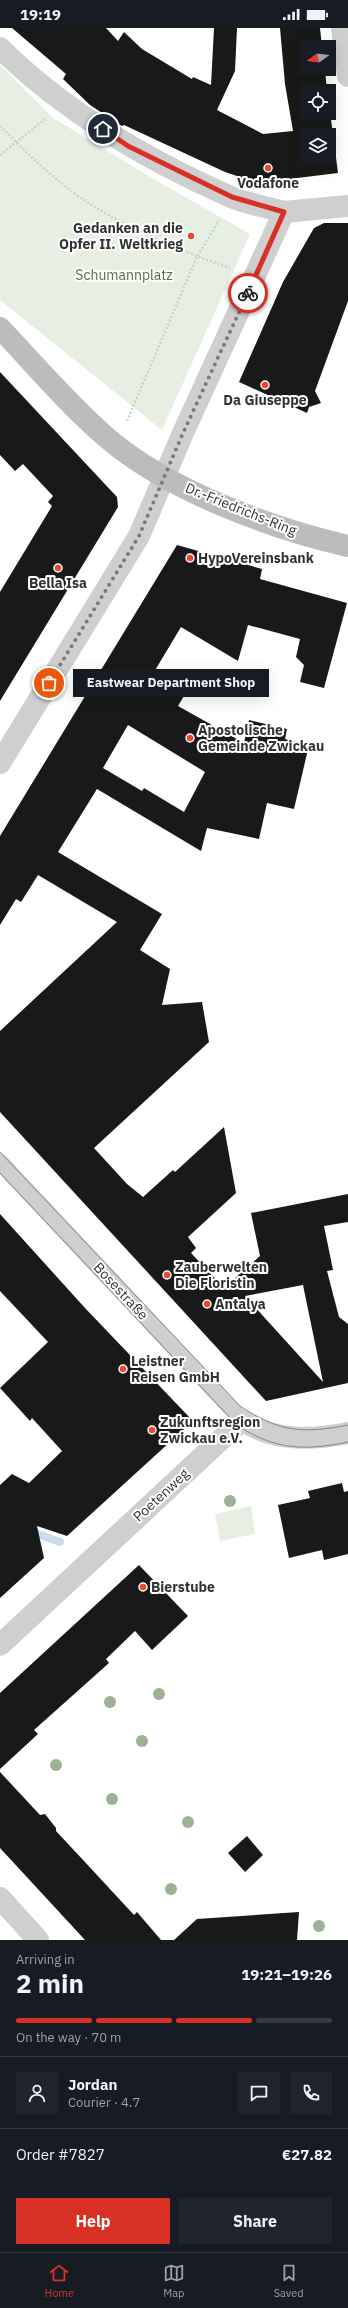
<!DOCTYPE html>
<html lang="en">
<head>
<meta charset="utf-8">
<style>
	:root { --surface:#171b24; --page:#20242c; --text:#f1f3f6; --muted:#9ea1a6; --line:#363941; --accent:#d93025 }
	body { margin:0; font-family:"IBM Plex Sans",sans-serif; background:var(--page); color:var(--text); height:100vh; display:flex; flex-direction:column; font-size:15px; white-space:nowrap }
	* { box-sizing:border-box; margin:0 }
	p { font-size:13px; color:var(--muted) }
	.icon { flex:none; width:22px; height:22px; fill:none; stroke:currentColor; stroke-width:2; stroke-linecap:round; stroke-linejoin:round }
	.map { position:relative; height:1912px; overflow:hidden }
	.side { display:flex; flex-direction:column; background:var(--surface); flex:1 }
	.side>* { flex:none }
	.needle { width:26px; rotate:255deg }
	.fabs { position:absolute; left:300px; top:12px; display:grid; gap:8px }
	.fabs a { display:grid; place-items:center; width:36px; height:36px; border-radius:0px; background:var(--surface); box-shadow:0 4px 16px #0002; font-size:20px }
	.pin { position:absolute; display:grid; place-items:center; width:34px; height:34px; color:#fff; margin:-17px; border:2px solid #fff; border-radius:50%; box-shadow:0 1px 4px #0007 }
	.courier { position:absolute; display:grid; place-items:center; width:40px; height:40px; margin:-20px; border:3px solid #d93025; border-radius:50%; background:#fff; color:#222; box-shadow:0 1px 5px #0007 }
	.bubble { position:absolute; height:28px; border-radius:0px; background:var(--surface); box-shadow:0 4px 16px #0002; font-size:13px; font-weight:700; line-height:28px; text-align:center }
	.overview em { font-style:normal; font-weight:700 }
	.overview div { display:flex; flex-direction:column-reverse }
	.overview { display:flex; align-items:center; justify-content:space-between; height:68px; padding:0 16px }
	h1 { font-size:26px; font-weight:700; line-height:30px }
	.bar { display:grid; grid-template-columns:repeat(4,1fr); gap:6px 4px; align-content:center; height:48px; padding:0 16px }
	.bar i { height:5px; border-radius:3px; background:var(--line) }
	.bar .selected { background:var(--accent) }
	.bar p { grid-column:span 4 }
	.line { display:flex; align-items:center; gap:10px; padding:0 16px; border-top:1px solid var(--line) }
	.line div { flex:1 }
	.round { display:grid; place-items:center; flex:none; width:42px; height:42px; border-radius:0px; background:var(--page) }
	.primary-button { display:flex; gap:8px; margin-top:auto; padding:8px 16px }
	.primary-button a { flex:1; height:46px; border-radius:0px; background:var(--accent); color:#fff; font-size:16px; font-weight:700; line-height:46px; text-align:center }
	.primary-button a+a { background:var(--page); color:var(--text) }
	.status { display:flex; justify-content:space-between; align-items:center; height:28px; padding:0 20px; background:var(--surface); direction:ltr }
	.status svg { height:11px; fill:currentColor }
	.tabs { display:flex; justify-content:space-around; align-items:center; height:56px; border-top:1px solid var(--line); background:var(--surface); font-size:11px; color:var(--muted) }
	.tabs a { display:grid; justify-items:center; gap:2px }
	.tabs .selected { color:var(--accent) }
	.map>svg:first-child { display:block }
	.green { fill:#e6efe1 }
	.lines { fill:none; stroke-linecap:round; stroke-linejoin:round }
	.stream { stroke:#cddbef; stroke-width:8 }
	.building { fill:#191919; fill-rule:evenodd }
	.path { stroke:#cfcfcf; stroke-width:2.5; stroke-dasharray:2 2; stroke-linecap:butt }
	.service { stroke:#cfcfcf; stroke-width:17 }
	.minor { stroke:#cfcfcf; stroke-width:22 }
	.secondary { stroke:#bcbcbc; stroke-width:22 }
	.tram { stroke:#878787; stroke-width:1 }
	.tree { fill:#9db194 }
	.done { stroke:#7a7a7a; stroke-width:4; stroke-dasharray:0 7.2 }
	.route { stroke:#d93025; stroke-width:5 }
	.poi-dot { fill:#ed4631; stroke:#fff; stroke-width:1.5 }
	.labels { text-anchor:middle; dominant-baseline:central; stroke-width:4; stroke-linejoin:round; paint-order:stroke }
	.poi-label { font-size:14px; font-weight:bold; fill:#323232; stroke:#fff; text-anchor:start }
	.park-label { font-size:14px; fill:#4c713d; stroke:#fff }
	.street-label { font-size:14px; fill:#323232; stroke:#fff }
</style>
</head>
<body>
<div class="status"><b>19:19</b><svg viewBox="0 0 49 12"><path d="M0 12V9h3v3zM5 12V6h3v6zM10 12V3h3v9zM15 12V0h3v12zM26 1h20v11H26zM47 4h2v5h-2z"/></svg></div>
<div class="map">
<svg width="348" height="1912" viewBox="0 0 348 1912">
	<rect width="100%" height="100%" fill="#fff"/>
	<path class="green" d="M0,37l53,53 104,63 93,53 -88,196 -162,-130z
		M251,1478l4,28 -35,7 -5,-27z"/>
	<g class="lines">
		<path class="stream" d="M29,1503l31,11"/>
	</g>
	<path class="building" d="M12,0h94l12,13 6,-9 18,17 50,30 1,-2 18,8 3,-57h23l-2,43 -18,39 46,24 30,-3 -8,-47 -5,-56h40l2,19h-15v22h18l2,22h-20v22h22v-9l9,69 -65,8h-21l-27,-9 -101,-47 -2,1 -32,-21 -27,-26 3,-5zM307,107h22v22h-22z
		M324,195h24v78l-33,90 6,12 -12,4 -2,6 -68,-31 44,-100 31,-54z
		M0,344l117,125 1,10 -118,194v-109l52,-86 -4,-4 5,-6 -30,-32 -8,7 -15,-16z
		M177,517l85,24 -2,10 87,24 -23,85 -24,-6 4,-17 -8,-8 4,-18 -52,-14 -10,36 -57,-34 -30,50 33,19 -6,10 66,37 5,-23 38,9 -2,10 24,6 -15,64 -27,-6 -8,36 -52,-11 -6,23 -104,-62 -39,63 104,62 -22,36 30,19 -8,36 40,-3 7,40 -115,106 33,36 16,13 30,-27 2,2 49,-45 12,66 -48,44 8,11 -5,5 33,35 36,-32 -9,-43 97,-19v28l-24,4 9,44 -6,1 12,46 9,7v59l-82,18 -266,-289v-81l117,-109 -79,-47 -17,27 -5,-3 -16,26v-89zM128,697l77,47 -21,40 -40,-24 -2,3 -39,-23zM303,1257l20,97 -78,-86z
		M0,1186l85,94 108,113 -126,115 -30,-10 7,32 -44,40v-113l12,-11 17,9 33,-32 -30,-33 -2,3 -30,-33 48,-46 -48,-51z
		M342,1455l2,9 4,-1v63l-24,6 -2,-10 -33,8 -11,-53 32,-7 -2,-7z
		M139,1537l49,51 -36,34 -17,-19 -29,28 3,4 -75,67 4,4 -38,35v-76z
		M0,1744l40,43 5,-1 11,14v3l28,30 50,54 3,-3 24,28h-76l-85,-92z
		M247,1808l16,19 -18,17 -17,-19z
		M299,1884l-2,28h-123l23,-21z"/>
	<g class="lines">
		<path class="path" d="M0,98c19,19 39,39 60,56 42,36 117,68 170,86
			M0,127l45,-36
			M127,393l70,-164 22,-37"/>
		<path class="service" d="M0,1134l242,258"/>
		<path class="minor" d="M342,0l6,48
			M0,20c66,65 147,112 231,149 17,7 36,10 53,15
			M0,735l139,-227 44,-103 101,-221 64,-6
			M0,1617l242,-225c32,22 70,20 106,13
			M0,1870l38,42"/>
		<path class="secondary" d="M0,300c35,37 68,76 106,109 61,53 164,91 242,109"/>
		<path class="tram" d="M0,1124l240,254c39,26 62,28 108,19
			M0,1145l237,252c37,25 68,26 111,17"/>
	</g>
	<g class="tree">
		<circle cx="230" cy="1473" r="6"/>
		<circle cx="159" cy="1666" r="6"/>
		<circle cx="110" cy="1674" r="6"/>
		<circle cx="142" cy="1713" r="6"/>
		<circle cx="56" cy="1737" r="6"/>
		<circle cx="112" cy="1771" r="6"/>
		<circle cx="188" cy="1794" r="6"/>
		<circle cx="171" cy="1861" r="6"/>
		<circle cx="319" cy="1898" r="6"/>
	</g>
	<g class="lines">
		<path class="done" d="M49,655l90,-147 44,-103 65,-140"/>
		<path class="route" d="M103,101l25,17 104,51 52,15 -36,81"/>
	</g>
	<g class="poi-dot">
		<circle cx="268" cy="140" r="4"/>
		<circle cx="191" cy="208" r="4"/>
		<circle cx="265" cy="357" r="4"/>
		<circle cx="190" cy="530" r="4"/>
		<circle cx="58" cy="540" r="4"/>
		<circle cx="190" cy="710" r="4"/>
		<circle cx="167" cy="1247" r="4"/>
		<circle cx="207" cy="1276" r="4"/>
		<circle cx="123" cy="1341" r="4"/>
		<circle cx="152" cy="1402" r="4"/>
		<circle cx="143" cy="1559" r="4"/>
	</g>
	<g class="labels">
		<g class="poi-label">
			<text x="268" y="155" text-anchor="middle">Vodafone</text>
			<text x="183" y="200" text-anchor="end">Gedanken an die<tspan x="183" dy="16">Opfer II. Weltkrieg</tspan></text>
			<text x="265" y="372" text-anchor="middle">Da Giuseppe</text>
			<text x="198" y="530">HypoVereinsbank</text>
			<text x="58" y="555" text-anchor="middle">Bella Isa</text>
			<text x="198" y="702">Apostolische<tspan x="198" dy="16">Gemeinde Zwickau</tspan></text>
			<text x="175" y="1239">Zauberwelten<tspan x="175" dy="16">Die Floristin</tspan></text>
			<text x="215" y="1276">Antalya</text>
			<text x="131" y="1333">Leistner<tspan x="131" dy="16">Reisen GmbH</tspan></text>
			<text x="160" y="1394">Zukunftsregion<tspan x="160" dy="16">Zwickau e.V.</tspan></text>
			<text x="151" y="1559">Bierstube</text>
		</g>
		<g class="park-label">
			<text x="124" y="247">Schumannplatz</text>
		</g>
		<g class="street-label">
			<text transform="translate(241 481) rotate(22)">Dr.-Friedrichs-Ring</text>
			<text transform="translate(121 1263) rotate(47)">Bosestraße</text>
			<text transform="translate(161 1467) rotate(-43)">Poetenweg</text>
		</g>
	</g>
</svg>
<div class="fabs">
<a><svg class="needle" viewBox="-14 -14 28 28"><path d="M0-13l5 13h-10z" fill="#e53935"/><path d="M0 13l5-13h-10z" fill="#9ea1a6"/></svg></a>
<a><svg class="icon" aria-label="locate" viewBox="0 0 24 24"><circle cx="12" cy="12" r="6"/><path d="M12 2v4M12 18v4M2 12h4M18 12h4"/></svg></a>
<a><svg class="icon" aria-label="layers" viewBox="0 0 24 24"><path d="M12 4l9 5-9 5-9-5zM3 14l9 5 9-5"/></svg></a>
</div>
<div class="pin" style="left:49px;top:655px;background:#ea580c"><svg class="icon" aria-label="bag" viewBox="0 0 24 24"><path d="M5 8h14l-1 12H6zM9 8a3 3 0 0 1 6 0"/></svg></div>
<div class="pin" style="left:103px;top:101px;background:#1f2937"><svg class="icon" aria-label="home" viewBox="0 0 24 24"><path d="M3 11l9-7 9 7M6 9v11h12V9"/></svg></div>
<div class="courier" style="left:248px;top:265px"><svg class="icon" aria-label="bike" viewBox="0 0 24 24"><circle cx="6" cy="16" r="4"/><circle cx="18" cy="16" r="4"/><path d="M6 16l4-8h5l3 8M10 8l3 8H6M13 5h3"/></svg></div>
<div class="bubble" style="left:73px;top:641px;width:196px">Eastwear Department Shop</div>
</div>
<section class="side">
<div class="overview"><div><h1>2 min</h1><p>Arriving in</p></div><em>19:21–19:26</em></div>
<div class="bar"><i class="selected"></i><i class="selected"></i><i class="selected"></i><i></i><p>On the way · 70 m</p></div>
<div class="line" style="height:72px"><a class="round"><svg class="icon" aria-label="person" viewBox="0 0 24 24"><circle cx="12" cy="8" r="4"/><path d="M4 21q1-7 8-7t8 7"/></svg></a><div><b>Jordan</b><p>Courier · 4.7</p></div><a class="round"><svg class="icon" aria-label="chat" viewBox="0 0 24 24"><path d="M4 5h16v11H9l-5 4z"/></svg></a><a class="round"><svg class="icon" aria-label="phone" viewBox="0 0 24 24"><path d="M5 4h4l2 5-3 2q2 4 5 5l2-3 5 2v4C11 20 4 13 5 4z"/></svg></a></div>
<div class="line" style="height:52px"><div>Order #7827</div><b>€27.82</b></div>
<div class="primary-button"><a>Help</a><a>Share</a></div>
</section>
<nav class="tabs">
<a class="selected"><svg class="icon" aria-label="home" viewBox="0 0 24 24"><path d="M3 11l9-7 9 7M6 9v11h12V9"/></svg>Home</a>
<a><svg class="icon" aria-label="map" viewBox="0 0 24 24"><path d="M3 6l6-2 6 2 6-2v14l-6 2-6-2-6 2zM9 4v14M15 6v14"/></svg>Map</a>
<a><svg class="icon" aria-label="saved" viewBox="0 0 24 24"><path d="M7 4h10v16l-5-4-5 4z"/></svg>Saved</a>
</nav>
</body>
</html>
